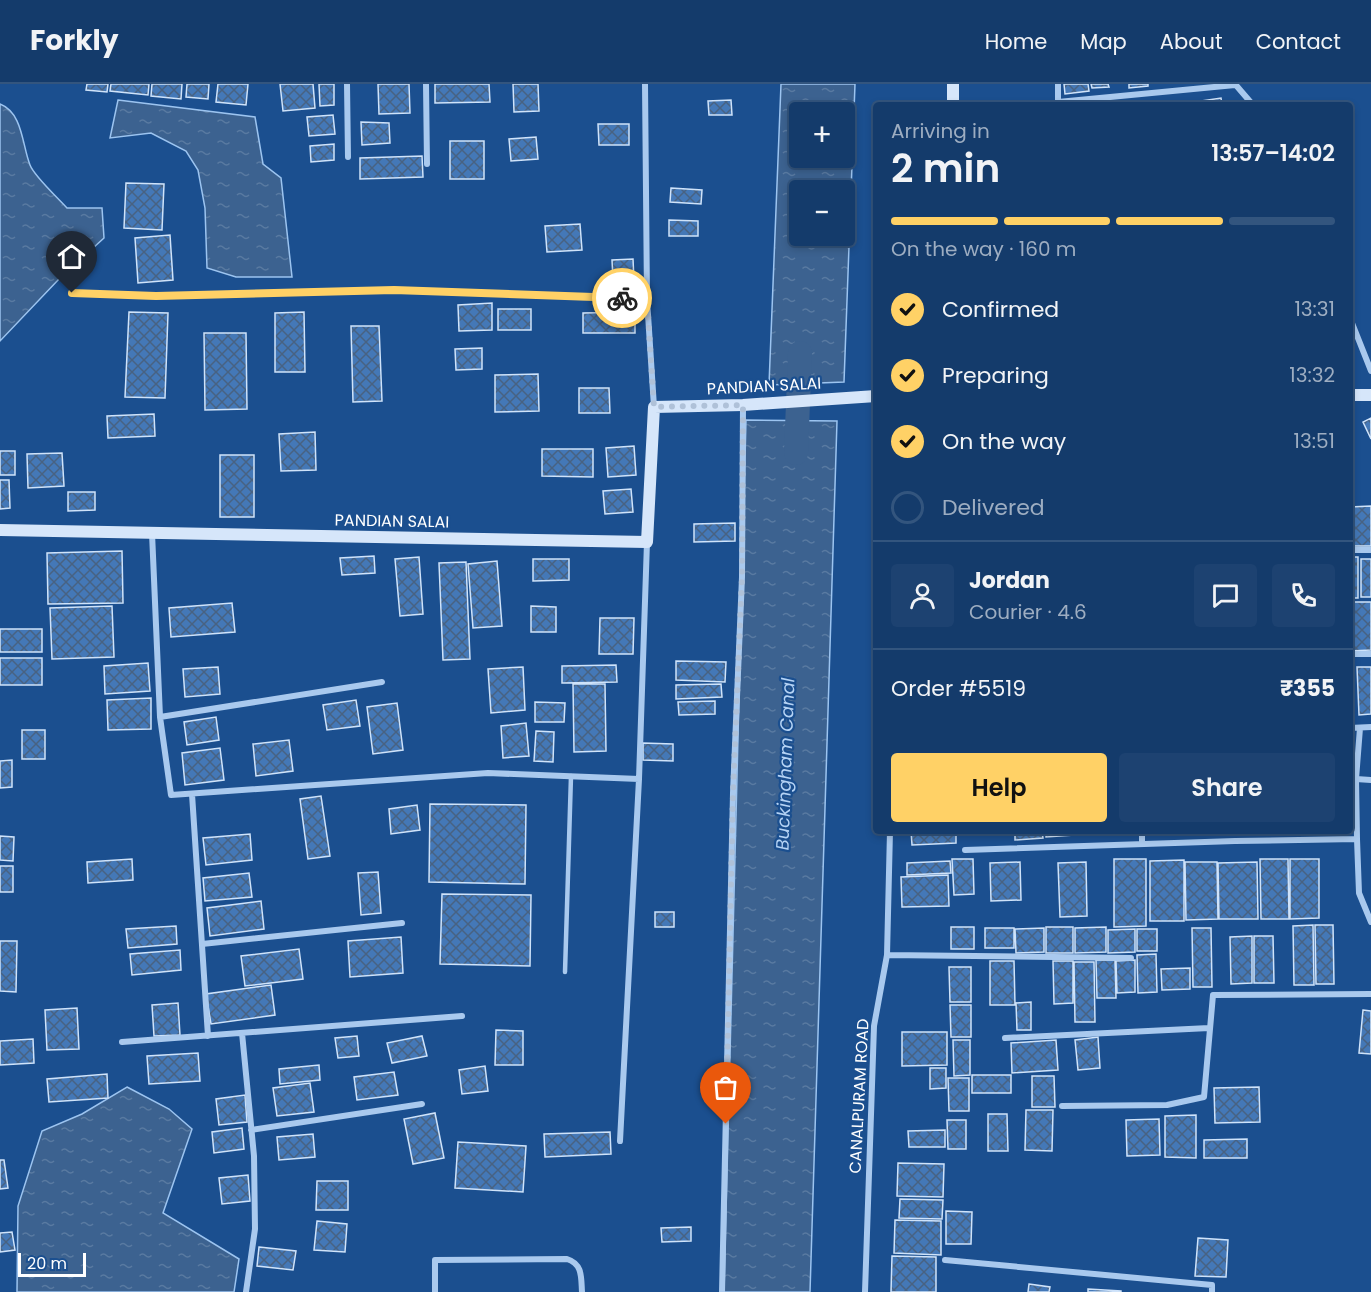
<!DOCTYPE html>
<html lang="en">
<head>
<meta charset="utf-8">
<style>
	:root { --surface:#143b6b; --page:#1d4271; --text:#f1f3f6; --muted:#9dadc1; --line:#33557e; --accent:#ffd166 }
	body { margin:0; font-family:Poppins,sans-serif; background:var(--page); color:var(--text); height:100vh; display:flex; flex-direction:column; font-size:22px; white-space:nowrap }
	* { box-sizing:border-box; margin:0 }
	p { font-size:20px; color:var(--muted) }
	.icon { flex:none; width:33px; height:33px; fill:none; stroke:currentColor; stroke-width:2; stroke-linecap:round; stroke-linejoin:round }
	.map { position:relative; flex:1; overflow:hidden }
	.details { position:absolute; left:873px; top:18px; width:480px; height:732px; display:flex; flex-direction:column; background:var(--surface); border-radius:6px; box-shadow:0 3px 9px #0003,0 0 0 2px var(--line) }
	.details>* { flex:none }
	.buttons { position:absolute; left:789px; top:18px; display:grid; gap:12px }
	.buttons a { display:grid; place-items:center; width:66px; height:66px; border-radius:6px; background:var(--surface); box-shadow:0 3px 9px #0003,0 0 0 2px var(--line); font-size:30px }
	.scale { position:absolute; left:18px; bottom:15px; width:68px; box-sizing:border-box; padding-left:6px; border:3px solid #fff; border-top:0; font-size:16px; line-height:21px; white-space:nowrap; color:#fff; -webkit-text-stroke:4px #1b4f8f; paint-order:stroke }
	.pin { position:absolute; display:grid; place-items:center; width:51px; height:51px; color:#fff; margin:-62px -26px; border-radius:50% 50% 50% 0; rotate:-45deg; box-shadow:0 0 6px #0007 }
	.pin .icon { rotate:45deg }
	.courier { position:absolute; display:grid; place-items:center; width:60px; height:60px; margin:-30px; border:4px solid #ffd166; border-radius:50%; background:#fff; color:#222; box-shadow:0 2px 8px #0007 }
	.headline em { font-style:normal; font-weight:600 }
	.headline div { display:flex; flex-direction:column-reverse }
	.headline { display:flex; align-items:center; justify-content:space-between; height:102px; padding:0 18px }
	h1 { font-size:39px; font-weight:600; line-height:45px }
	.bar { display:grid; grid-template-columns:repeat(4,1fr); gap:9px 6px; align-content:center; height:72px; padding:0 18px }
	.bar i { height:8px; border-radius:4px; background:var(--line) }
	.bar .on { background:var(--accent) }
	.bar p { grid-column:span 4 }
	.line { display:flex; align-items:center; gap:15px; padding:0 18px; border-top:2px solid var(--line) }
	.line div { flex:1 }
	.round { display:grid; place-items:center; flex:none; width:63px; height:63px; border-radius:6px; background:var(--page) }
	ol { padding:0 18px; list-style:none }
	li { display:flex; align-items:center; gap:18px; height:66px }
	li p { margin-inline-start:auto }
	li .icon { padding:6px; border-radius:50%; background:var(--accent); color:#111; stroke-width:4 }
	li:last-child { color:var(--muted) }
	li i { width:33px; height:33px; border:3px solid var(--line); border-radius:50% }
	.button { display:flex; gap:12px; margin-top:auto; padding:12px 18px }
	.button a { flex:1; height:69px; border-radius:6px; background:var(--accent); color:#111; font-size:24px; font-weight:600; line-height:69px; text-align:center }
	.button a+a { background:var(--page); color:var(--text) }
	header { display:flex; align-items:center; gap:36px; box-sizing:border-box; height:84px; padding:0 30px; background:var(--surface); border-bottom:2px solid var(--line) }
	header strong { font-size:28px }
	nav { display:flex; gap:33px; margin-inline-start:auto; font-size:21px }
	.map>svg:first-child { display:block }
	.water { fill:url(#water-ripples); stroke:#9cc4f0; stroke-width:1.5; fill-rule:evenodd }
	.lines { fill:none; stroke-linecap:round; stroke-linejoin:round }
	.canal { stroke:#3c6290; stroke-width:24 }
	.building { fill:url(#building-cross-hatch); stroke:#cfe3fa; stroke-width:1.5 }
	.lane { stroke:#a9c9ee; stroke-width:4.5 }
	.street { stroke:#a9c9ee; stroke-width:6 }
	.secondary { stroke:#d6e6fa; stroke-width:12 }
	.done { stroke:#afc1d8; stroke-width:6; stroke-dasharray:0 10.8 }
	.route { stroke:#ffd166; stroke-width:8 }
	.labels { text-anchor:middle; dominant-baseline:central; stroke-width:4.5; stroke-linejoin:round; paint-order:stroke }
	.street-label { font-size:16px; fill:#fff; stroke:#1b4f8f }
	.water-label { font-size:18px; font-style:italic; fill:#b5d3f5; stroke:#1b4f8f }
</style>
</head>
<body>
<header>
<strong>Forkly</strong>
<nav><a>Home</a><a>Map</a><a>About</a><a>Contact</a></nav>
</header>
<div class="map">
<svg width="1371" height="1208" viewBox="0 0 1371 1208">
	<defs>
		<pattern id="water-ripples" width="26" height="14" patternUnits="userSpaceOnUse" patternTransform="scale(1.5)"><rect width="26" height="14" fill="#3c6290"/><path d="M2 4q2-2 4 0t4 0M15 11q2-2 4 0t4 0" fill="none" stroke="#597aa1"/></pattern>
		<pattern id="building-cross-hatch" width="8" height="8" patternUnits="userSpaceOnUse" patternTransform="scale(1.5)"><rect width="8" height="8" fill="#4478b7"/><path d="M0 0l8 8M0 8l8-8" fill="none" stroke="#486282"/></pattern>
	</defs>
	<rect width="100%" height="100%" fill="#1b4f8f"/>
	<path class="water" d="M781,0h74l-11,298 -75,3zM844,28v46h-44v-46zM844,106v46h-44v-46z
		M118,16l137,17 8,47 18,14 11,99h-56l-29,-9 -2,-60 -7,-38 -12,-19 -35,-18 -41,5z
		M0,20c23,9 22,41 30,61 4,11 28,33 37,43h35l2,30 -45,41 -59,62z
		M746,336l91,1 -27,871h-86z
		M127,1003l42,22 23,20 -29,84 76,46 -5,33h-217l1,-86 24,-75 40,-17z"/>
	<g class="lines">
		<path class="canal" d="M796,369l4,-100"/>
	</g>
	<path class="building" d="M87,0h21l-1,8 -21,-2z
		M111,0h38l-1,11 -38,-4z
		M152,0h30l-1,15 -30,-3z
		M187,0h22l-1,15 -22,-2z
		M218,0h30l-2,21 -30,-3z
		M280,0h33l2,24 -32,3z
		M319,0h15v21l-14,1z
		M378,0h31l1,29 -31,1z
		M435,0h54l1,18 -55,1z
		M513,0h25l1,27 -25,1z
		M1064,0h24l1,7 -24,3z
		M1091,0h17l1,3 -17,1z
		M1129,0h19v2l-19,2z
		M1221,14l1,7h-34v-2z
		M731,16l1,15h-23l-1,-14z
		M333,31l2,19 -26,2 -2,-19z
		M361,38l28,1 1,20 -28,2z
		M598,40h31v21h-30z
		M536,53l2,22 -27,2 -2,-22z
		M450,57h34v38h-34z
		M334,60v16l-23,2 -1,-16z
		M422,72l1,21 -63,2v-21z
		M126,99l38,1 -2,46 -38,-2z
		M671,104l31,2 -1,14 -31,-2z
		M669,136l29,1v15h-29z
		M580,140l2,26 -35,2 -2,-26z
		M170,151l3,45 -35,3 -3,-45z
		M633,175l1,21 -21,1 -1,-21z
		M492,219v27l-33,1 -1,-26z
		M498,225h33v21h-33z
		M129,228l39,1 -3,85 -40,-1z
		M304,228l1,60h-30v-59z
		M635,228v21h-52v-20z
		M351,242h28l3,75 -29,1z
		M204,249h42l1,76 -42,1z
		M482,264v21l-26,1 -1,-21z
		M538,290l1,37 -44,1v-37z
		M579,304h30l1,25h-31z
		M154,330l1,22 -47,2 -1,-22z
		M1371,334v21l-8,-17z
		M315,348l1,38 -35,1 -2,-37z
		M634,362l2,29 -28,2 -2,-29z
		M542,365h51v28l-51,-1z
		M0,367h15v24h-15z
		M62,369l2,33 -36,2 -1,-34z
		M220,371h34v62h-34z
		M0,396h9l1,28 -10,1z
		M631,405l2,23 -28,2 -2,-23z
		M68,408h27v18l-27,1z
		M1371,422v40h-21v-39z
		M735,439v18l-41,1v-18z
		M122,467l1,52 -75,1 -1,-51z
		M374,472l1,17 -33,2 -2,-17z
		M419,473l4,57 -23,2 -5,-57z
		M1350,473h8v41h-8z
		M533,475h36v21l-36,1z
		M1361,475h10v38h-10z
		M497,477l5,65 -29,2 -5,-64z
		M466,478l4,97 -27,1 -4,-97z
		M1350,518h21v48l-21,1z
		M232,519l3,29 -64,5 -2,-29z
		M112,522l2,51 -62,2 -2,-51z
		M531,522l25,1v25h-25z
		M600,534h34l-1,36h-34z
		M0,545h42v23h-42z
		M0,574h42v27h-42z
		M676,577l50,1 -1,20 -49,-2z
		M148,579l2,28 -45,3 -1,-28z
		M616,581l1,17 -55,1v-17z
		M1350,582h3l1,34h-4z
		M218,583l2,27 -35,3 -2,-28z
		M523,583l2,43 -34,3 -3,-44z
		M1357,583h14v47l-12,1z
		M573,600h32l1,67 -32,1z
		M721,600l1,13 -46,2v-14z
		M151,614v31l-43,1 -1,-30z
		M356,616l4,26 -33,4 -4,-25z
		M715,617v13l-36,1 -1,-13z
		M535,618l30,1 -1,19h-29z
		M397,619l6,47 -30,4 -6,-47z
		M216,633l3,23 -32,5 -3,-23z
		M526,639l3,33 -26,2 -2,-32z
		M22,646h23v29h-23z
		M536,647l18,1 -1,30 -19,-1z
		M289,656l4,31 -37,5 -3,-32z
		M643,659l30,1v17l-30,-1z
		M220,664l4,32 -39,5 -3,-32z
		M12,676v27l-12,1v-27z
		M321,712l9,60 -22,3 -8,-60z
		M430,720l96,1 -1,79 -96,-2z
		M417,721l3,25 -29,4 -2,-25z
		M911,747h45v12l-44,2z
		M1015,747h27l1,7 -28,2z
		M1046,747h28v4l-28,2z
		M1180,747h33v2l-33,1z
		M250,750l2,26 -46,5 -3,-27z
		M0,752l14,1 -1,24 -13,-1z
		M132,775l1,21 -45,3 -1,-21z
		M952,775h21l1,35 -20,1z
		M1114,775h32v67l-32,1z
		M1260,775h28l1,60h-28z
		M1290,775h29v59l-29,1z
		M1184,776v61h-34v-60z
		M950,777l1,12 -44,2v-12z
		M1020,778l1,38 -30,1 -1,-38z
		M1086,778l1,54 -27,1 -2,-54z
		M1185,778h32l1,57 -32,1z
		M1257,778l1,57h-39l-1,-56z
		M0,782h13v26h-13z
		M378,788l3,41 -20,2 -3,-42z
		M249,789l3,24 -47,4 -2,-23z
		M948,791l1,31 -47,1 -1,-30z
		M442,810l89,1 -1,71 -90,-2z
		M261,817l3,28 -54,7 -3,-28z
		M655,828h19v15h-19z
		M1313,841l1,60h-20l-1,-59z
		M1315,841h18l1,59h-18z
		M176,842l1,18 -49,4 -2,-19z
		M951,843h23v22h-23z
		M1046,843h27v26h-27z
		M1106,843v25l-31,1v-25z
		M985,844h29v20h-29z
		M1044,844v24l-28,1 -1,-24z
		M1192,844h19l1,59h-19z
		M1135,845v23l-27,1v-23z
		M1137,845h20v22h-20z
		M1252,852v47l-21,1 -1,-47z
		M1254,852h19l1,47h-20z
		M401,853l2,36 -53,4 -2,-36z
		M0,857h17l-1,51 -16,-1z
		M299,865l4,30 -58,7 -4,-30z
		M180,866l1,20 -49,5 -2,-21z
		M1156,870l1,38 -19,1 -1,-38z
		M1096,876h19l1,38h-19z
		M1135,876v32l-18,1 -1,-32z
		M990,877h24l1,44h-25z
		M1053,877h20v42l-19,1z
		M1074,878h20l1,60h-20z
		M949,883h22v35h-21z
		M1190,884v21l-28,1 -1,-21z
		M271,901l4,30 -64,9 -5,-30z
		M1031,918v28h-14l-1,-27z
		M178,919l2,32 -26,1 -2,-31z
		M950,921h21v32h-20z
		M77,924l2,41 -32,1 -2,-40z
		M1363,926l8,1v43l-12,-1z
		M496,946l27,1v34h-28z
		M902,948h45v33l-45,1z
		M357,952l2,20 -21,2 -3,-20z
		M422,952l5,20 -35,7 -5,-20z
		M1098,953l2,31 -22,2 -3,-30z
		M33,955l1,24 -34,2v-24z
		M953,956h17v35l-16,1z
		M1056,956l2,30 -46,3 -1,-30z
		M198,969l2,28 -51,3 -2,-28z
		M319,981l1,15 -40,4 -1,-15z
		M485,982l3,25 -26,3 -3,-24z
		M930,984h16v20l-16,1z
		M394,988l4,23 -41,5 -3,-23z
		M107,990l1,24 -59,4 -2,-23z
		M972,991h39v18h-39z
		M1032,992h22l1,31h-23z
		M948,994h21v33h-20z
		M310,999l4,29 -37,4 -4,-28z
		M1259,1003l1,35 -45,1 -1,-35z
		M245,1011l2,27 -28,3 -3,-26z
		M1026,1026h27l-1,41 -27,-1z
		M435,1029l9,45 -31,6 -9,-45z
		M988,1030h19l1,37h-20z
		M1196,1031v43l-31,-1v-41z
		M1159,1035l1,36 -33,1 -1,-36z
		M947,1036h19v29h-18z
		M242,1044l2,21 -30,4 -2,-21z
		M945,1046v17h-36l-1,-16z
		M610,1048l1,22 -66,3 -1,-23z
		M313,1050l2,23 -36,3 -2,-23z
		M1247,1055v19h-43v-18z
		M458,1058l68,4 -3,46 -68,-4z
		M0,1076h4l4,28 -8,1z
		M898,1079l46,1 -1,33 -46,-1z
		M248,1091l2,26 -28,3 -3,-26z
		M317,1097h31v29h-32z
		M900,1115l43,1 -1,19 -43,-1z
		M946,1127l26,1 -1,32h-25z
		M895,1136l46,1v34l-47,-2z
		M317,1137l30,3 -2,28 -31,-2z
		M691,1143v14l-29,1 -1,-14z
		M12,1148l3,18 -15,2v-19z
		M1198,1154l30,2 -2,37 -31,-1z
		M259,1163l37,4 -3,19 -36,-4z
		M892,1172l44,1v35h-45z
		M1029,1200l21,3 -1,5h-21z
		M1088,1205l33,2v1h-33z"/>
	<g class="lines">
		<path class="lane" d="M565,888l6,-196"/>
		<path class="street" d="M347,0l1,73
			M426,0l1,80
			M645,0l2,215 7,108
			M1058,0v18l177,-17
			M1235,0l18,21
			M72,209l84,3 238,-6 253,9
			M1350,234l21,53
			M152,449l8,184 11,78 317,-22 151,6
			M1350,466h21
			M1350,570h21
			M160,633l222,-35
			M1350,644l21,-1
			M1356,695l15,1
			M192,710l16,242
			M1142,747v13
			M1357,755l2,54 12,29
			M965,766l270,-9 122,-2 -1,-60 4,-51
			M202,860l200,-21
			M887,871l244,3
			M242,949l12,123 1,73 -9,63
			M1005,954l204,-10
			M122,958l340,-26
			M1062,1022l105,-1 37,-8 9,-102 158,-1
			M251,1046l171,-26
			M620,1057l19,-362 8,-237
			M945,1176l267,25v7
			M435,1208v-32l132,-1c16,5 14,19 15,33
			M722,1208l11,-499 9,-216 1,-172
			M865,1208l9,-266 13,-71 3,-124"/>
		<path class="secondary" d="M953,0v21
			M1350,311h21
			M0,446l647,12 7,-135 89,-2 133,-9"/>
	</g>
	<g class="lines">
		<path class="done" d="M622,214l25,1 7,108 89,-2 -1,172 -9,216 -7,331"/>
		<path class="route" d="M72,209l84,3 238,-6 228,8"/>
	</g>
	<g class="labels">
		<g class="street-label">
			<text transform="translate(764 302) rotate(-3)">PANDIAN SALAI</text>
			<text transform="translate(392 437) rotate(1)">PANDIAN SALAI</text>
			<text transform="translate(859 1012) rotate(-87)">CANALPURAM ROAD</text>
		</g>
		<g class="water-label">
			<text transform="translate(785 680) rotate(-88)">Buckingham Canal</text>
		</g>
	</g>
</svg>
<div class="buttons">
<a>+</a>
<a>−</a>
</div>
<div class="scale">20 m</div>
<div class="pin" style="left:726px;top:1040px;background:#ea580c"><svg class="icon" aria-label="bag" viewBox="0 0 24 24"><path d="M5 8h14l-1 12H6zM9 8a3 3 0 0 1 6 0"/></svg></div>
<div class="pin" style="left:72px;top:209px;background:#1f2937"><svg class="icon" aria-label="home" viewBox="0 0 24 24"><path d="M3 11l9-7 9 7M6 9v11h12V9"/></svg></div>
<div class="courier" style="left:622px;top:214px"><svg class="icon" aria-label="bike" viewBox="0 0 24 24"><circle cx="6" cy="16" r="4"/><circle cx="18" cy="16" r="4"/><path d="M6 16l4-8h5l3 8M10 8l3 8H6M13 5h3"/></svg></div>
<section class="details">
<div class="headline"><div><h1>2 min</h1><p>Arriving in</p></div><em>13:57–14:02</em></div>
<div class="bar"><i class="on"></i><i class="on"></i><i class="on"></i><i></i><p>On the way · 160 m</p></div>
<ol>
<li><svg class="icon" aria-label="check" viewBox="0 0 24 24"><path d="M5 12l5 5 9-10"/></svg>Confirmed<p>13:31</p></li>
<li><svg class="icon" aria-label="check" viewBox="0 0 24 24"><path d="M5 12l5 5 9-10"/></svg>Preparing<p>13:32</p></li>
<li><svg class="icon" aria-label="check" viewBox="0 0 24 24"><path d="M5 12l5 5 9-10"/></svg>On the way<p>13:51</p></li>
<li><i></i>Delivered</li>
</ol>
<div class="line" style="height:108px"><a class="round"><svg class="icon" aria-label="person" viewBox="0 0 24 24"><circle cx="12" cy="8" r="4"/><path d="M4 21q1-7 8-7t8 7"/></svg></a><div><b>Jordan</b><p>Courier · 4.6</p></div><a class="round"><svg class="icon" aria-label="chat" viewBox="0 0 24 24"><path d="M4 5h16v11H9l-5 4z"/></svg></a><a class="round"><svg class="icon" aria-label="phone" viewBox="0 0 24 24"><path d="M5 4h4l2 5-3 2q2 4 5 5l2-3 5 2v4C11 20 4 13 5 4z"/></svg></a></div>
<div class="line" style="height:78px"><div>Order #5519</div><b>₹355</b></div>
<div class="button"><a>Help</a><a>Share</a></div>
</section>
</div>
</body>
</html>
